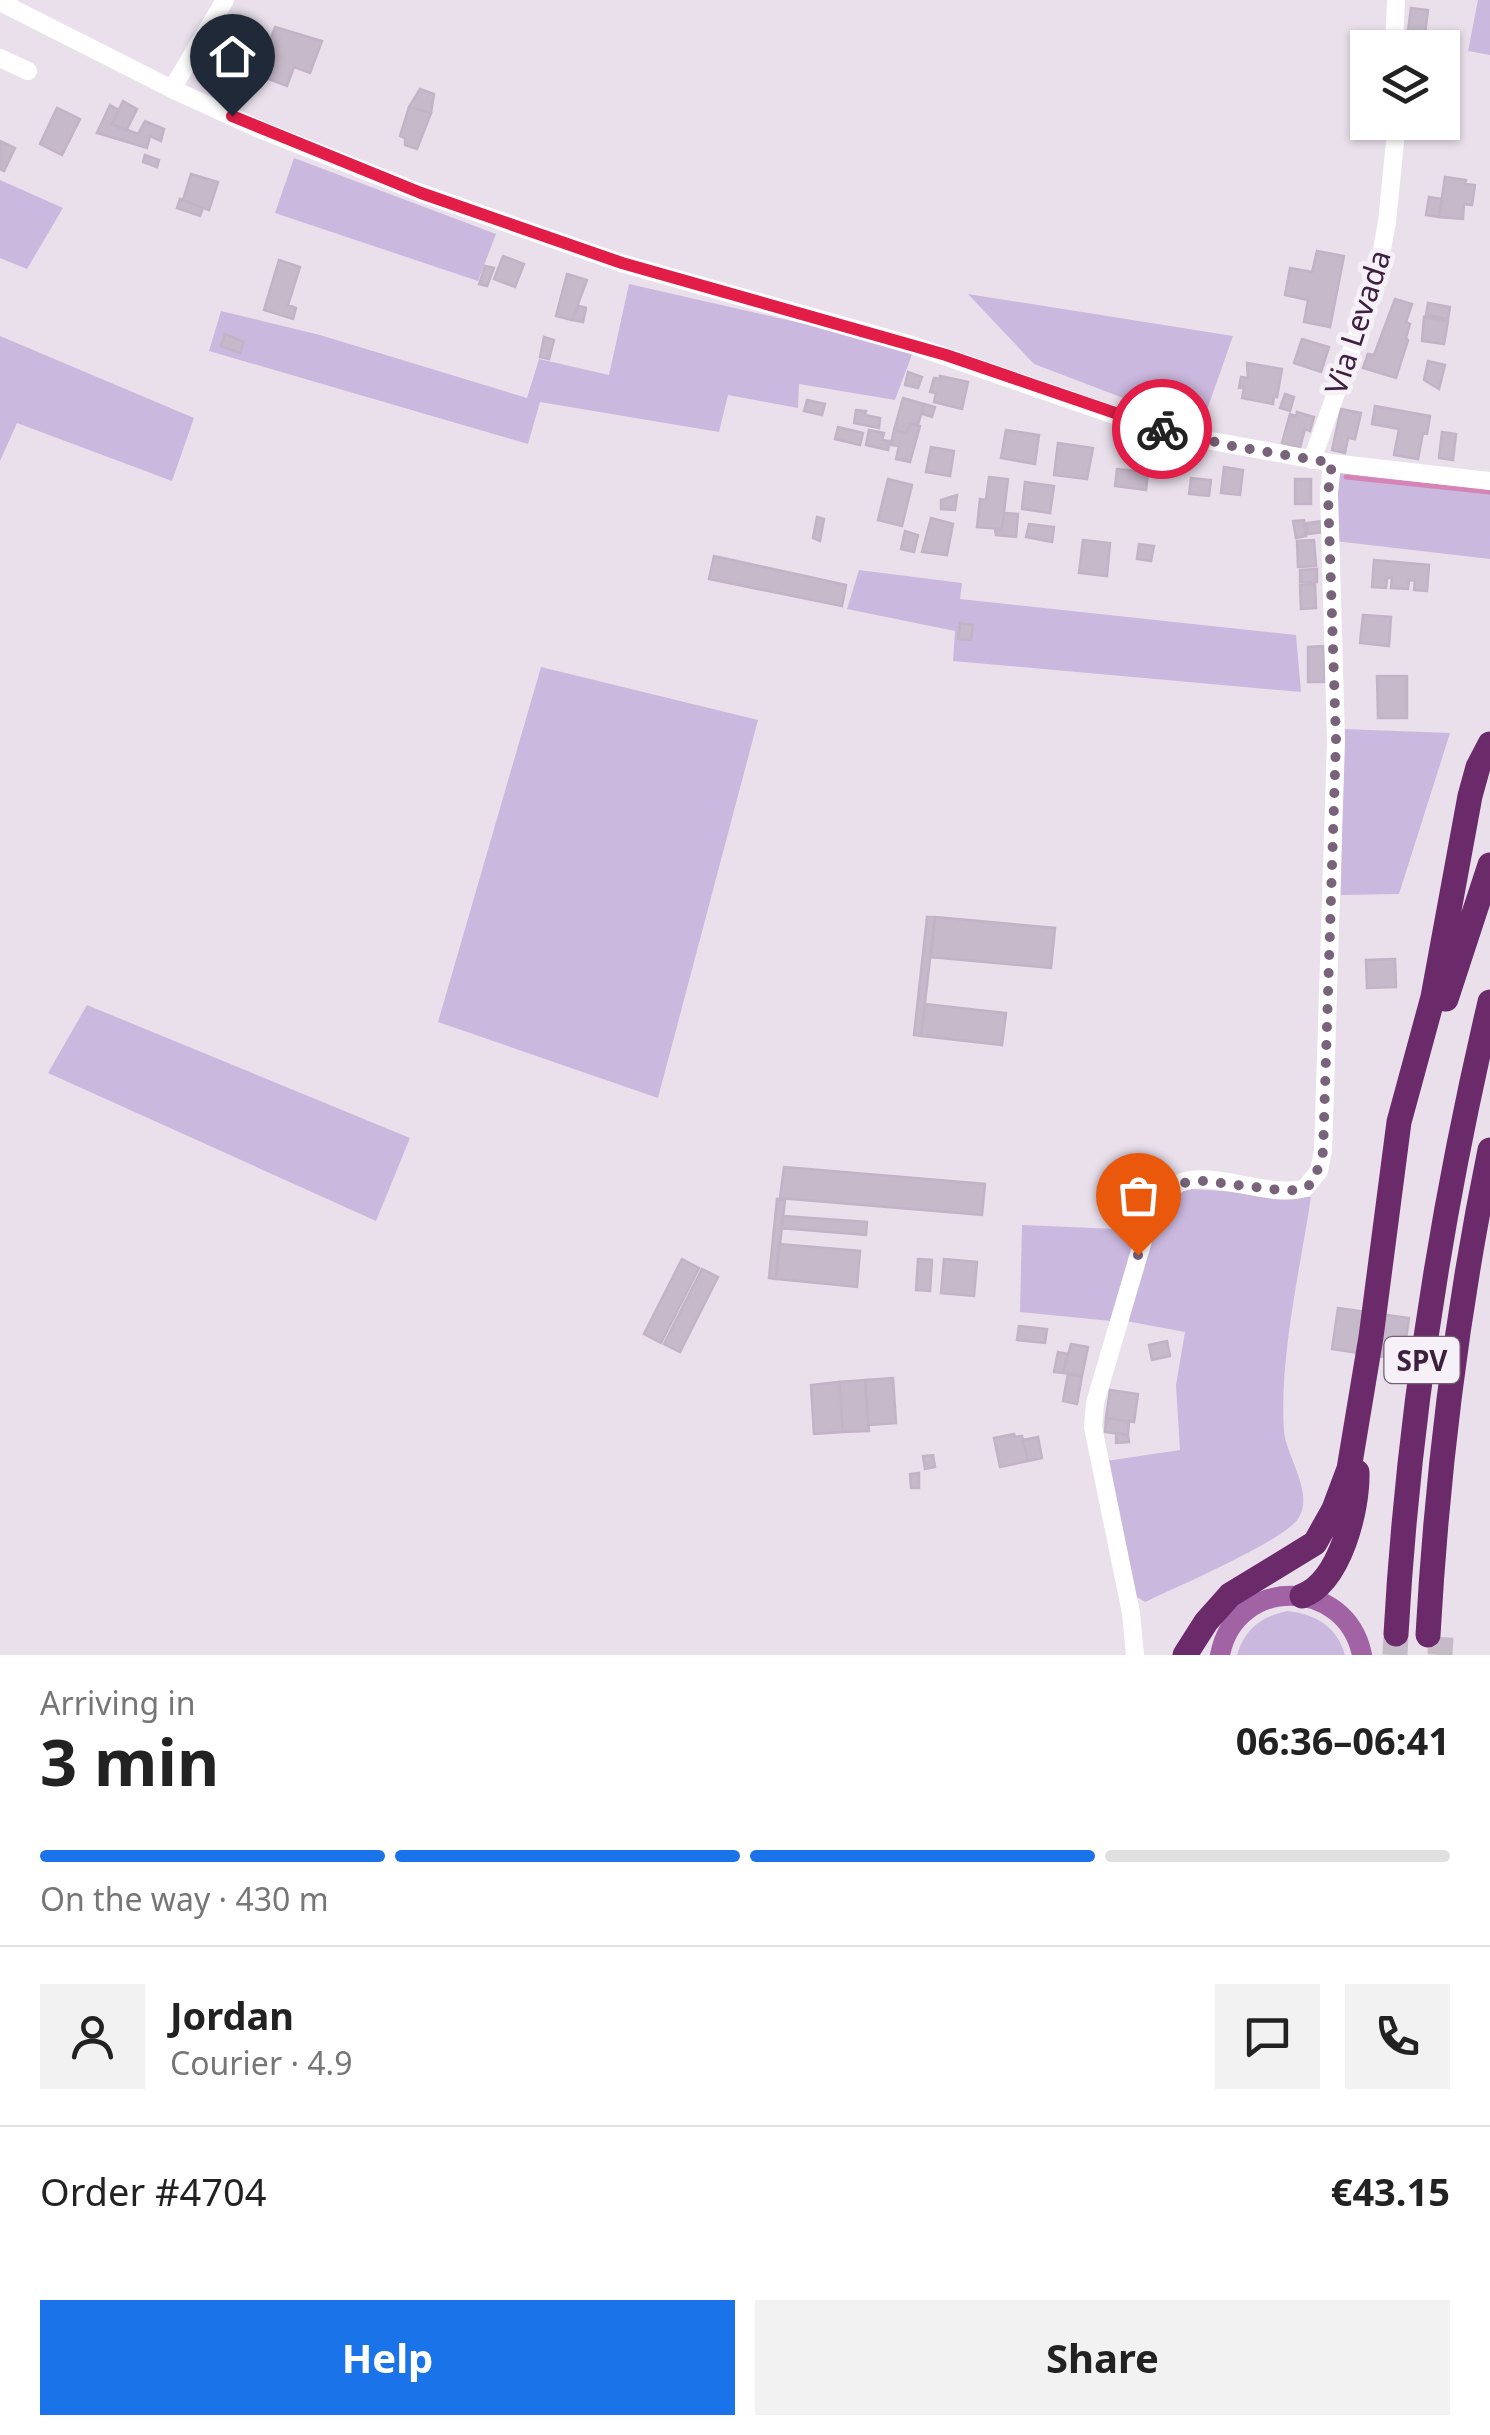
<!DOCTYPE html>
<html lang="en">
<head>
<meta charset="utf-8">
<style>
	:root { --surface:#fff; --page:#f2f2f2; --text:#222; --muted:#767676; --line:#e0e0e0; --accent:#1a73e8 }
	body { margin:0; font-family:"Noto Sans",sans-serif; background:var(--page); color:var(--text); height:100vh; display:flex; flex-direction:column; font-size:38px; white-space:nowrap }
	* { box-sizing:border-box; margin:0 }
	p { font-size:32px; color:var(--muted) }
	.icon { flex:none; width:55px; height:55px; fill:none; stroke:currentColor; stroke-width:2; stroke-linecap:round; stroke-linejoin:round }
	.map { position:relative; height:1655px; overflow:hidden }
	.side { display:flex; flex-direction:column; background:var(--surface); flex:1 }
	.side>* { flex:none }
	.controls { position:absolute; left:1350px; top:30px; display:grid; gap:20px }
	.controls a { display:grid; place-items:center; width:110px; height:110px; border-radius:0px; background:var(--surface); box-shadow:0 2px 8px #0004; font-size:50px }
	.pin { position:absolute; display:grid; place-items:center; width:85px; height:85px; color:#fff; margin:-102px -42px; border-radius:50% 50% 50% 0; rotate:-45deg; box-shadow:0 0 10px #0007 }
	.pin .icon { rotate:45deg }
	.courier { position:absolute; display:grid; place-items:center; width:100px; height:100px; margin:-50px; border:8px solid #e11d48; border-radius:50%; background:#fff; color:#222; box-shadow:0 2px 12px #0007 }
	.overview em { font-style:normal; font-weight:700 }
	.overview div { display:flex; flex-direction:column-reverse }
	.overview { display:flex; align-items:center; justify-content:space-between; height:170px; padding:0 40px }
	h1 { font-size:65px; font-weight:700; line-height:75px }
	.bar { display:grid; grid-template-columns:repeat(4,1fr); gap:15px 10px; align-content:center; height:120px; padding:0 40px }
	.bar i { height:12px; border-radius:8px; background:var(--line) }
	.bar .active { background:var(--accent) }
	.bar p { grid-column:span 4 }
	.line { display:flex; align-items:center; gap:25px; padding:0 40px; border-top:2px solid var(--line) }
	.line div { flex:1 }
	.round { display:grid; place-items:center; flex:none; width:105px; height:105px; border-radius:0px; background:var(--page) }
	.primary-button { display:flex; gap:20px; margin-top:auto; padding:20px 40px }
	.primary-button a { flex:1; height:115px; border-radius:0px; background:var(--accent); color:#fff; font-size:40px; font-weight:700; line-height:115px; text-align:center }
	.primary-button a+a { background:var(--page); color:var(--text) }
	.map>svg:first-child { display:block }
	.green { fill:#cbb8de }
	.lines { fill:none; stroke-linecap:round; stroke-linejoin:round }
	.stream { stroke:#d485b6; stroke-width:5 }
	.building { fill:#c6b9ca; stroke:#c2b3c6; stroke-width:2.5 }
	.highway-tunnel { stroke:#c6bac9; stroke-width:25; stroke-dasharray:25 12; stroke-linecap:butt }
	.minor { stroke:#fff; stroke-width:18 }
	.major { stroke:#a263a4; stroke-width:20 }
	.highway { stroke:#6b2a6a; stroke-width:25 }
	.done { stroke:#79637a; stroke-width:10; stroke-dasharray:0 18 }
	.route { stroke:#e11d48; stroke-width:12 }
	.labels { text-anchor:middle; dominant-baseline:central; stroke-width:10; stroke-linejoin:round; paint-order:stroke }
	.shield { fill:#f6f1f8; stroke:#745f75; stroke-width:2.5 }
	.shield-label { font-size:28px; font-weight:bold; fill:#3c203d }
	.street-label { font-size:30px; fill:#3c203d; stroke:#f6f1f8 }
</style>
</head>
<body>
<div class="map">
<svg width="1490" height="1655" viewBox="0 0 1490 1655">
	<rect width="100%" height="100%" fill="#e9e0ec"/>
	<path class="green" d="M1478,0h12v55l-22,-4z
		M294,158l202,76 -18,47 -203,-68z
		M0,180l63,28 -36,61 -27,-11z
		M629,284l285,65 -19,51 -96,-16 -1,24 -70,-13 -9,37 -179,-30 -12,42 -319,-93 12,-40 99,24 207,63 12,-39 70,16z
		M968,294l265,42 -30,85 -43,-9 -126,-48z
		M0,336l194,82 -22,63 -155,-58 -17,38z
		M1340,473l150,19v67l-155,-18v-53z
		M859,570l103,13 -2,16 336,36 5,57 -348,-31 2,-30 -108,-22z
		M541,667l217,53 -100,378 -220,-76z
		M1343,729l107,4 -51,161 -58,1z
		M87,1005l323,133 -34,83 -328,-148z
		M1192,1189l119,8c-11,73 -32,161 -27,234 2,26 31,62 14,88 -15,22 -124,69 -153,83l-11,-7 -28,-134 74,-11 -4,-65 9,-53 -59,-11 36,-111 16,-18z
		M1022,1225l118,5 -29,91 -91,-9z
		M1287,1611c28,3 50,15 58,44h-108c8,-26 24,-38 50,-44z"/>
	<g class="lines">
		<path class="stream" d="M1346,477l144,15"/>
	</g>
	<path class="building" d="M1411,8l17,2 -3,23 -17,-2z
		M275,27l47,14 -12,32 -16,-6 -7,19 -29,-11z
		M420,89l14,5 -3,19 -22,-6z
		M123,101l14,8 -11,22 -14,-7z
		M110,105l9,5 -7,14 26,10 7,-13 19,8 -3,12 -11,-5 -3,12 -50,-15z
		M409,107l22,6 -14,36 -12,-4v-7l-5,-2z
		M57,108l23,11 -18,36 -22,-11z
		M0,141l15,7 -11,23 -4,-2z
		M145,155l14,5 -2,7 -14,-5z
		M191,174l27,8 -9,28 -26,-10z
		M1445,177l21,3 -1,4 10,1 -3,20 -8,-1 -1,15 -24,-2z
		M1429,197l13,2 -3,18 -13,-2z
		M180,199l23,9 -3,8 -23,-8z
		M1317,251l27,5 -14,71 -26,-5 4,-22 -23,-5 5,-27 22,4z
		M503,256l21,8 -9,23 -21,-8z
		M279,260l21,7 -12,38 8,3 -3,11 -29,-9z
		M485,266l9,2 -7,18 -8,-2z
		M567,274l20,6 -15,40 -16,-4z
		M1395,299l17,5 -6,18 4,2 -4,14 2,2 -12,38 -33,-10 5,-14 6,1z
		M1428,303l22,4 -2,12 -22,-4z
		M579,306l7,2 -3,14 -11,-2z
		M1424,317l24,4 -4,23 -22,-3z
		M225,334l19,8 -4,11 -19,-7z
		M544,337l10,3 -5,19 -9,-2z
		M1302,339l27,8 -8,25 -27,-9z
		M1428,361l17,4 -6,24 -15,-9z
		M1247,363l35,6 -5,28 -3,-1 -1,8 -31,-6 2,-10h-5l2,-11 7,1z
		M908,372l14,5 -4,11 -13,-3z
		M940,376l28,6 -6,27 -28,-7 2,-9 -6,-1 4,-14 6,1z
		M1285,394l9,3 -4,14 -10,-3z
		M903,398l21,6 -6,21 -8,-1 -4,9 -12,-3z
		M807,400l18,4 -3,11 -18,-4z
		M924,404l11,3 -3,10 -10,-3z
		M1375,406l55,10 -3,18 -4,-1 -5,26 -24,-4 5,-26 -27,-5z
		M1341,409l20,4 -6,26 -7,-1 -3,15 -13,-3z
		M856,410l10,1 -1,4 15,3 -1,10 -25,-5z
		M1297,412l17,5 -4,14 -5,-2 -5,19 -18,-5 8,-29 6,2z
		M910,424l10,2 -10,36 -14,-3 3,-13 -8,-1 3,-15 12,3z
		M838,427l25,6 -3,12 -25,-6z
		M869,430l15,3 -2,7 8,1 -2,9 -22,-5z
		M1006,430l33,5 -4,29 -34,-6z
		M1442,432l14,2 -3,26 -14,-2z
		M1058,443l35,5 -6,31 -33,-4z
		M931,447l23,4 -4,25 -24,-4z
		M1224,467l19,3 -3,25 -19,-2z
		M1117,469l31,3 -2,18 -31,-4z
		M989,477l19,2 -6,50 -25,-2 3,-28 6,1z
		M1191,478l20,2 -2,16 -20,-2z
		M888,479l24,6 -10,41 -24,-6z
		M1295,479h16v25h-16z
		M1025,482l29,4 -4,27 -28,-4z
		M957,495l-2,15 -14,-1v-9z
		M1004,513l14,1 -2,23 -20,-2 -1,-6h7z
		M817,517l7,2 -4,22 -7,-3z
		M931,518l22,6 -6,31 -25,-3z
		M1304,520l2,16 -10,2 -3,-17z
		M1323,521l1,11 -16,2 -1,-11z
		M1029,524l25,3 -2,15 -26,-5z
		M905,531l13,4 -4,17 -13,-3z
		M1083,540l27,3 -3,33 -28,-3z
		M1314,540l2,26 -18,1 -1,-26z
		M1139,544l15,2 -3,15 -14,-2z
		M714,556l132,29 -4,21 -133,-27z
		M1374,560l55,5 -2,26 -13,-1 1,-9 -6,-1 -1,9 -17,-1 1,-10h-5l-1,10 -14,-1z
		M1317,569v13h-17v-12z
		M1315,584l1,24 -15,1 -1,-24z
		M1363,615l28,2 -2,29 -29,-3z
		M960,623l13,2 -2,15 -13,-1z
		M1324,646l1,36h-17v-35z
		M1377,676h30v42h-29z
		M927,917h8l-14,119 -7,-1z
		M935,917l120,11 -4,40 -120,-11z
		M1395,959l1,28 -29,1 -1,-28z
		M925,1004l81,9 -4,32 -81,-9z
		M784,1167l201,17 -3,31 -202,-17z
		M777,1199l8,1 -9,79 -7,-1z
		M783,1216l84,6 -1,13 -85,-7z
		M779,1244l81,7 -3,36 -81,-8z
		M682,1259l17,9 -38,75 -17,-9z
		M918,1259l14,1 -2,31 -14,-1z
		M944,1259l33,3 -3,34 -33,-3z
		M702,1269l16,8 -38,75 -16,-8z
		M1338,1308l71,10 -6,42 -71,-11z
		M1019,1326l28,3 -2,14 -28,-3z
		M1167,1341l3,15 -18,4 -3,-15z
		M1071,1344l17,3 -6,29 -19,-3z
		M1058,1352l10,2 -5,19 -9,-1z
		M1068,1374l14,2 -5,28 -14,-3z
		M893,1378l3,45 -28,2 -3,-45z
		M865,1380l4,51 -26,1 -4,-50z
		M839,1382l4,50 -29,2 -3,-49z
		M1110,1390l28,4 -4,28 -28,-4z
		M1106,1418l23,3 -1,14 -23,-3z
		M1116,1433l12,2 1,7 -13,1z
		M1014,1434l1,3 7,-1 6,25 -28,6 -6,-29z
		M1038,1437l4,21 -14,3 -5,-21z
		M933,1455l2,12 -10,2 -2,-13z
		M919,1473v15h-8l-1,-14z"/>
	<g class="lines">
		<path class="highway-tunnel" d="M1395,1655l1,-21
			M1440,1655l1,-18"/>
		<path class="minor" d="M0,2l172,87 87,40 162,64 200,70 291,82 225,78 64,16 131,24 158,18
			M1394,48l2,-48
			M0,58l28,13
			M172,89l53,-89
			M1312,460l64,-178 11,-60 10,-100
			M1135,1655l-4,-42 -38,-186 2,-24 57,-193c8,-10 16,-22 28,-27 32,-14 89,16 125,5l14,-17 4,-20 13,-411 -7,-247 3,-30"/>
		<path class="major" d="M1220,1655c15,-79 126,-79 142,0"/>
		<path class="highway" d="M1446,999l44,-134
			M1302,1596c38,-14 56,-87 55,-124
			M1396,1634c12,-214 45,-424 94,-632
			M1428,1635c9,-162 29,-325 62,-485
			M1185,1655l21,-33 24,-27 85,-52 19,-34 15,-40 22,-132 28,-215 34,-125 37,-201 8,-29 12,-23"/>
	</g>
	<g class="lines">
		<path class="done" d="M1138,1255c11,-34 18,-67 57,-75l93,11 18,-3 8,-7 9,-29 13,-412 -8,-247 4,-30 -100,-17 -70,-17"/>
		<path class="route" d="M232,116l189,77 201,70 324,92 216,74"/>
	</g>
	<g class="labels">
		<rect class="shield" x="1384.5" y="1337" width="75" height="46" rx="8"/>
		<g class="shield-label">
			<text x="1422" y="1360">SPV</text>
		</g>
		<g class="street-label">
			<text transform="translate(1357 322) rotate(-72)">Via Levada</text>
		</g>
	</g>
</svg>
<div class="controls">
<a><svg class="icon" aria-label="layers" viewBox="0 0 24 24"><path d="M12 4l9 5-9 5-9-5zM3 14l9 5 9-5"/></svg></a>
</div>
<div class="pin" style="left:1138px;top:1255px;background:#ea580c"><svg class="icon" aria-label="bag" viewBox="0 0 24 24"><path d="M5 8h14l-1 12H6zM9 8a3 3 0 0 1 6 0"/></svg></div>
<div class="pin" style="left:232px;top:116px;background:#1f2937"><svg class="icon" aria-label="home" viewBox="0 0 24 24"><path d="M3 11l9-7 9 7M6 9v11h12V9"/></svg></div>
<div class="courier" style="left:1162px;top:429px"><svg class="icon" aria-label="bike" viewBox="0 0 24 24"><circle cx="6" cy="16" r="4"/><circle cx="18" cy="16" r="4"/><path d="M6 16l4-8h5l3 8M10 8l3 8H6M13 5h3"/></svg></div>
</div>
<section class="side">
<div class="overview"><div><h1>3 min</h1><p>Arriving in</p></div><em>06:36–06:41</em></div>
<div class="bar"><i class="active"></i><i class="active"></i><i class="active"></i><i></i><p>On the way · 430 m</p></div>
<div class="line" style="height:180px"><a class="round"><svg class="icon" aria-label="person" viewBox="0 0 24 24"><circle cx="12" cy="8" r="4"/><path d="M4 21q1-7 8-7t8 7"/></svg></a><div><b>Jordan</b><p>Courier · 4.9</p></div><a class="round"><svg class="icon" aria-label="chat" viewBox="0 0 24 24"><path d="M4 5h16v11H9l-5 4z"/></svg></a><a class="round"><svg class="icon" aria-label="phone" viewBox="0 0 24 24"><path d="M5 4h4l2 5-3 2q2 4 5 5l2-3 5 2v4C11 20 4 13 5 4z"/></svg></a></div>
<div class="line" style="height:130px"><div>Order #4704</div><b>€43.15</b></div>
<div class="primary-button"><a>Help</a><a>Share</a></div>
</section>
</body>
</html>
